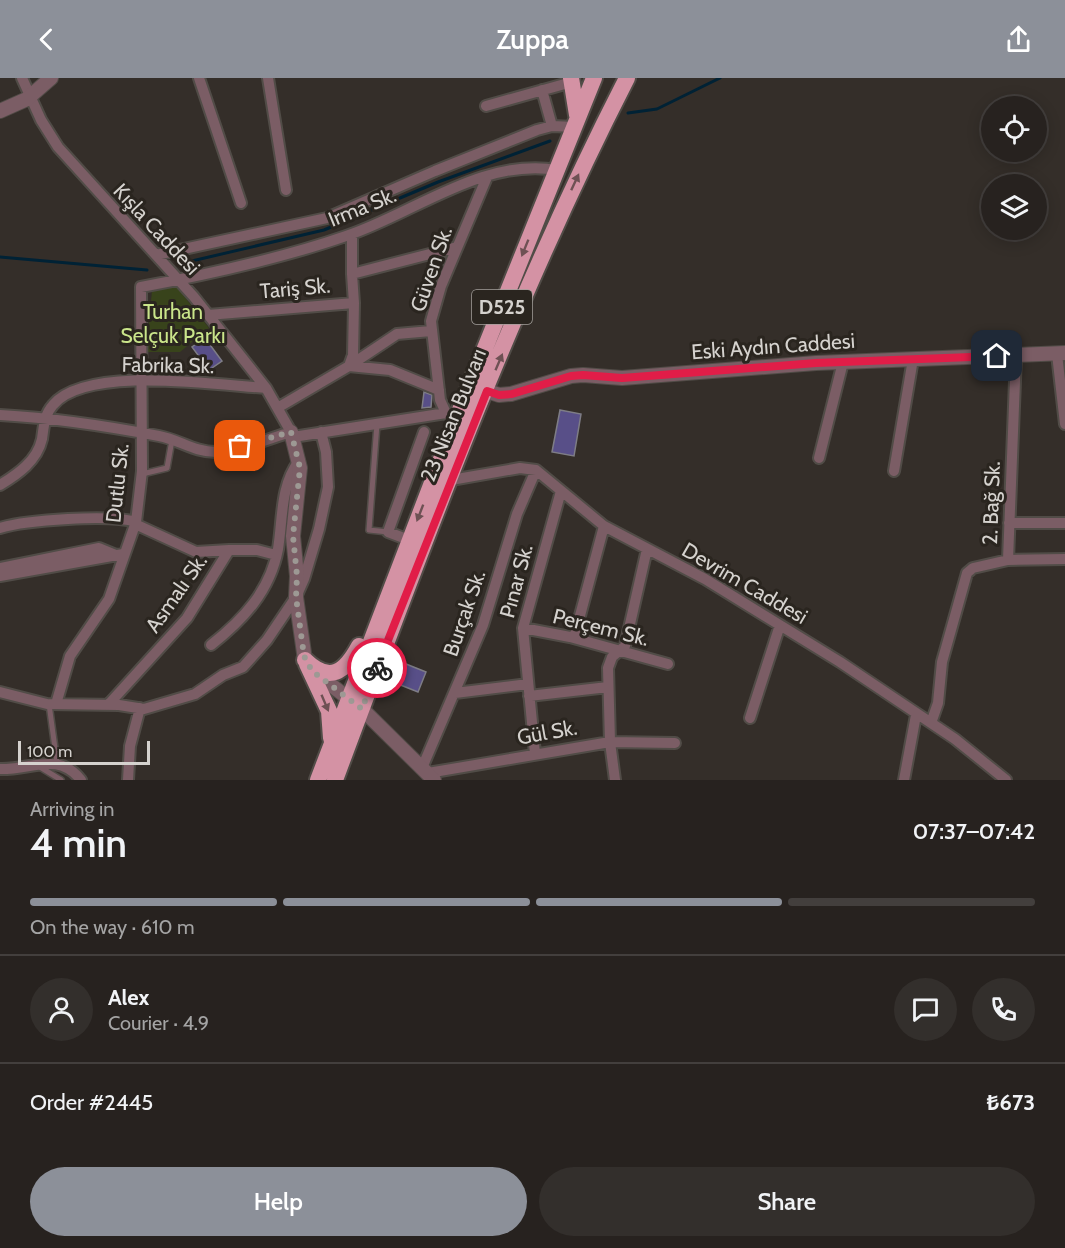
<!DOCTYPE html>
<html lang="en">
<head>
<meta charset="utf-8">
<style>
	:root { --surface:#27221f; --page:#332f2c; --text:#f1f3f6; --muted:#a4a4a4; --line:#433f3d; --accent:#8c9099 }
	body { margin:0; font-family:Cabin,sans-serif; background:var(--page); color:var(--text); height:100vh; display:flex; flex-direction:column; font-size:22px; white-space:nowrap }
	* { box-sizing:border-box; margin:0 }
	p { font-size:20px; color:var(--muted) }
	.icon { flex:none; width:33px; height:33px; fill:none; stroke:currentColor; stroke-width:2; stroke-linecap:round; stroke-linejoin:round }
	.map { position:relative; height:702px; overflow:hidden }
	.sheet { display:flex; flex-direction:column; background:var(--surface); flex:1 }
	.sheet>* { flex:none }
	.controls { position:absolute; left:981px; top:18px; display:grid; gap:12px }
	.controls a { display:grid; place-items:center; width:66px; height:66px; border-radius:50%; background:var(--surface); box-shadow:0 3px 15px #0003,0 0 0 2px var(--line); font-size:30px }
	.scale { position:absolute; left:18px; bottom:15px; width:132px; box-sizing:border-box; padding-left:6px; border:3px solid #d5d2ce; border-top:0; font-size:16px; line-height:21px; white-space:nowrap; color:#d5d2ce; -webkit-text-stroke:4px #2a251f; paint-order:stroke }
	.pin { position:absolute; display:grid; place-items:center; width:51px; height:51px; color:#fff; margin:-26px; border-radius:12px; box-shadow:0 3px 9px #0006 }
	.courier { position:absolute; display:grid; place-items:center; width:60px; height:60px; margin:-30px; border:4px solid #e11d48; border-radius:50%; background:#fff; color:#222; box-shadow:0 2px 8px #0007 }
	.head em { font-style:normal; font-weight:600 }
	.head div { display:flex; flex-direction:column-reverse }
	.head { display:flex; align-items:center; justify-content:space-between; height:102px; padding:0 30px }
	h1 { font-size:39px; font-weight:600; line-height:45px }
	.bar { display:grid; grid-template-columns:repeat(4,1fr); gap:9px 6px; align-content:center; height:72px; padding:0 30px }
	.bar i { height:8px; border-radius:4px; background:var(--line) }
	.bar .current { background:var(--accent) }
	.bar p { grid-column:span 4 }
	.line { display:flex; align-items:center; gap:15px; padding:0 30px; border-top:2px solid var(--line) }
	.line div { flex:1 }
	.round { display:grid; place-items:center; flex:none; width:63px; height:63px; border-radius:32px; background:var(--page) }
	.cta { display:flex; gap:12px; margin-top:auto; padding:12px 30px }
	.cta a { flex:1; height:69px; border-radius:36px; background:var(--accent); color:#fff; font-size:24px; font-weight:600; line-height:69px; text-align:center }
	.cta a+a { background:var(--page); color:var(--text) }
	header { display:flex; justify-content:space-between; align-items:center; height:78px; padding:0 30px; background:var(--accent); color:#fff; font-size:27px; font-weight:600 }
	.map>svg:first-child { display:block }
	.green { fill:#38431b }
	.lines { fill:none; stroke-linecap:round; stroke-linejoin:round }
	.stream { stroke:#002235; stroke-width:3 }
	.building { fill:#584f88; stroke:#7e7d86; stroke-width:1.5 }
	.service-casing { stroke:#514c47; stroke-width:8 }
	.minor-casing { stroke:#514c47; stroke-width:14 }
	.tertiary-casing { stroke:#514c47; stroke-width:16 }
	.trunk-casing { stroke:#514c47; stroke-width:20 }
	.service { stroke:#7b5d65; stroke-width:5 }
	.minor { stroke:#7b5d65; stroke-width:10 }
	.tertiary { stroke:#7b5d65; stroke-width:14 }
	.trunk { stroke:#d492a4; stroke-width:16 }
	.oneway { fill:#6e5154 }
	.done { stroke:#9d9994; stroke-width:6; stroke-dasharray:0 10.8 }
	.route { stroke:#e11d48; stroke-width:8 }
	.labels { text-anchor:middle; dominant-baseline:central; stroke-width:6; stroke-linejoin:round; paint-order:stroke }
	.shield { fill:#2a251f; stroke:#a29e9a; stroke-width:1.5 }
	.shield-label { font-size:20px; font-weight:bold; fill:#d5d2ce }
	.street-label { font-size:21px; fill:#d5d2ce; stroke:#2a251f }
	.park-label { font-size:21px; fill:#cae58a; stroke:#2a251f }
</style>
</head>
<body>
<header><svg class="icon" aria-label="back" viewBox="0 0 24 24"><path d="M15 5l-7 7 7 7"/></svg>Zuppa<svg class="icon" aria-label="share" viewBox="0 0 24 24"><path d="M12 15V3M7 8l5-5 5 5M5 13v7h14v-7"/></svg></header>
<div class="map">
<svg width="1065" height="702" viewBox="0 0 1065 702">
	<rect width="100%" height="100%" fill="#342e29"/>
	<path class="green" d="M176,208l33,42 -29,24h-34l6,-61z"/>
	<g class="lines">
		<path class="stream" d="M628,35l29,-4 63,-31
			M0,179l147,13
			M179,186l145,-34 114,-48 112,-41"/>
	</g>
	<path class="building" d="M205,260l17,23 -13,9 -17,-23z
		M424,314l8,3 -1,12 -9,1z
		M560,332l21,4 -7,42 -22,-4z
		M406,586l20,8 -8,20 -20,-8z"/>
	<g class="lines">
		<defs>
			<path id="service" d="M377,346l-8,106 19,2
				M142,396l25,-6 5,-28
				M49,626l8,59
				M40,689l21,13"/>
			<path id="minor" d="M199,0l42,125
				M268,0l18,112
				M542,12l10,36
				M486,28l86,-24
				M352,156v40
				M156,177l171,-37 108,-47 102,-41 15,-4 23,1
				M208,237l146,-12 -2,-29 105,-27
				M1057,276l8,70
				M349,288l48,-32 34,-3
				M349,288l4,-11 1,-52
				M279,329l70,-41 41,4 49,20
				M446,335l-6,-13 -9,-79 10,-35 46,-109
				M0,337c53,3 107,11 159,21 21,4 35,16 57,16 22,0 54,-14 75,-20l-25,-44 -72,-91 -136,-150 -17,-27 -19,-42
				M293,359l153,-24 3,2
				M819,380l24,-96
				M894,393l19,-112
				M451,402l69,-12 16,2 68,56 101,53 135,83 115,77 51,41
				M0,407c18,-11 37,-24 42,-46 2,-13 2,-24 11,-34 33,-40 165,-20 213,-17
				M1009,445h56
				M0,450c26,-8 110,-14 136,-6
				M409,462l-21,-8 36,-100
				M229,472h28l19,5
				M1008,482l57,-1
				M0,490l99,-20 17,7
				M0,498l123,-22
				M523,550l47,9 98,27
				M574,560l30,-112
				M211,567c32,-25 59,-54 67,-96 5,-30 2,-63 21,-88
				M0,614l47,12 72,1 25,4 51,-15 28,-19 20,-8 24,-27 29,-43 8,-18 15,-50 9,-42 -2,-35 -5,-20
				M455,615l73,-9
				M529,618l79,-9
				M56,626l14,-48 39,-57 27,-77 6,-51 -1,-184c69,-13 139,-28 205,-51 67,-22 137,-79 211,-66
				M108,627l79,-87 42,-68 -33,2 -61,-28
				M750,640l30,-93
				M931,645l7,-20 4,-41 25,-89 6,-5 35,-8 8,-205
				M535,676l-12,-126 38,-137
				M422,690l61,-143 34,-111 19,-44
				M0,691c32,1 58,-18 81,11
				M428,695l182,-31 65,1
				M128,702l2,-34 10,-38
				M615,702l-5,-38 -2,-74 4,-11 13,-11 22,-97
				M904,702l12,-65"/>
			<path id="tertiary" d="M0,33l27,-12 24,-21
				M487,313l12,4 12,-1 60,-18 12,-1 39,3 194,-15 249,-10
				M291,354l9,36 -7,68 4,40 -1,21 9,63 8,11 49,38 72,71"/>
			<path id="trunk" d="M571,0l6,37
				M305,582c25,24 40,12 54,-14
				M307,586l22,47 2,27
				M318,702l138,-360 138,-342
				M335,702c88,-236 177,-478 292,-702"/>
		</defs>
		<use href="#service" class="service-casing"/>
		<use href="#minor" class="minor-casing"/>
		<use href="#tertiary" class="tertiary-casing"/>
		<use href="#trunk" class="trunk-casing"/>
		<use href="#service" class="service"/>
		<use href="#minor" class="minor"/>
		<use href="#tertiary" class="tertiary"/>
		<use href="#trunk" class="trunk"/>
	</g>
	<defs><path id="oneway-solid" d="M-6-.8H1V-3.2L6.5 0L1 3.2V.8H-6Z" transform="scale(1.5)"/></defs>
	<g class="oneway">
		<use href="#oneway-solid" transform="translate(575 104) rotate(-65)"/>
		<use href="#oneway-solid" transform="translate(525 170) rotate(112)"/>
		<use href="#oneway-solid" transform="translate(499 284) rotate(-67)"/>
		<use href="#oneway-solid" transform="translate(420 435) rotate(111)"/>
		<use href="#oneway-solid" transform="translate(325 625) rotate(67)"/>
	</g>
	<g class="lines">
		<path class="done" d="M240,368l51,-14 9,36 -7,68 4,40 -1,21 8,59 8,15 50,38 15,-41"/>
		<path class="route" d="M377,590l110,-277 12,4 13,-1 59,-18 12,-1 39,3 194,-15 181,-7"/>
	</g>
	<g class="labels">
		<rect class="shield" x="472" y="212" width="60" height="34" rx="4.5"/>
		<g class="shield-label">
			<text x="502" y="229">D525</text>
		</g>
		<g class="street-label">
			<text transform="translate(362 129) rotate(-22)">Irma Sk.</text>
			<text transform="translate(157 151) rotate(47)">Kışla Caddesi</text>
			<text transform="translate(431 191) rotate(-71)">Güven Sk.</text>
			<text transform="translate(295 210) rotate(-5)">Tariş Sk.</text>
			<text transform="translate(773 268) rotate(-4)">Eski Aydın Caddesi</text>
			<text transform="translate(168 287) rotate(1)">Fabrika Sk.</text>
			<text transform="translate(453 337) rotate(-68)">23 Nisan Bulvarı</text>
			<text transform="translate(117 405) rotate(-84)">Dutlu Sk.</text>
			<text transform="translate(991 425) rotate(-88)">2. Bağ Sk.</text>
			<text transform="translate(516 503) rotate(-75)">Pınar Sk.</text>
			<text transform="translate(745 505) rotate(30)">Devrim Caddesi</text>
			<text transform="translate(176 515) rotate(-55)">Asmalı Sk.</text>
			<text transform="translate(464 535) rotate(-71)">Burçak Sk.</text>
			<text transform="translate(601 549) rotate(14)">Perçem Sk.</text>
			<text transform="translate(547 654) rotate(-10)">Gül Sk.</text>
		</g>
		<g class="park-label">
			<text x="173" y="233">Turhan<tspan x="173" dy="24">Selçuk Parkı</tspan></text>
		</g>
	</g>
</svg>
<div class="controls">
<a><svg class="icon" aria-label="locate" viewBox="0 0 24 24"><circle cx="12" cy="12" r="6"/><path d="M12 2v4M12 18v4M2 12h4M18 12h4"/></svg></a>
<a><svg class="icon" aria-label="layers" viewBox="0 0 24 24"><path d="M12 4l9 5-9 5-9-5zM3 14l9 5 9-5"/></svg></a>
</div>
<div class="scale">100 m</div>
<div class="pin" style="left:240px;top:368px;background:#ea580c"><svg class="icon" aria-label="bag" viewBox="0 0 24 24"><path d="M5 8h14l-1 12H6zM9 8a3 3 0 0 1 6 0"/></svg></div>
<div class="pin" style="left:997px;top:278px;background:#1f2937"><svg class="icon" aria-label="home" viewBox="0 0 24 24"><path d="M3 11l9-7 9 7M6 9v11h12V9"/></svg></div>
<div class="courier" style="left:377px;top:590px"><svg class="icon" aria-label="bike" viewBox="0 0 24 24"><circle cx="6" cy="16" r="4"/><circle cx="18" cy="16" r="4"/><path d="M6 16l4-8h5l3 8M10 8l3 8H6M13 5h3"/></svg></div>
</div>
<section class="sheet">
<div class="head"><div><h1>4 min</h1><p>Arriving in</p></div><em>07:37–07:42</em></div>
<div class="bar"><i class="current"></i><i class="current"></i><i class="current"></i><i></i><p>On the way · 610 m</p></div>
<div class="line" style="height:108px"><a class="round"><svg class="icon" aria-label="person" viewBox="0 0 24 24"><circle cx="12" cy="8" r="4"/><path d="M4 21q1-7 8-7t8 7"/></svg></a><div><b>Alex</b><p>Courier · 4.9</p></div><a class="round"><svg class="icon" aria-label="chat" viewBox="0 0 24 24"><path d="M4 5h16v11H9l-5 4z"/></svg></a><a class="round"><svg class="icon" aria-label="phone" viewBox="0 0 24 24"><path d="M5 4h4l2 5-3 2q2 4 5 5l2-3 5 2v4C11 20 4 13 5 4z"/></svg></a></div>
<div class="line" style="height:78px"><div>Order #2445</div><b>₺673</b></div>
<div class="cta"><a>Help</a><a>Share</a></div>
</section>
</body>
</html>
